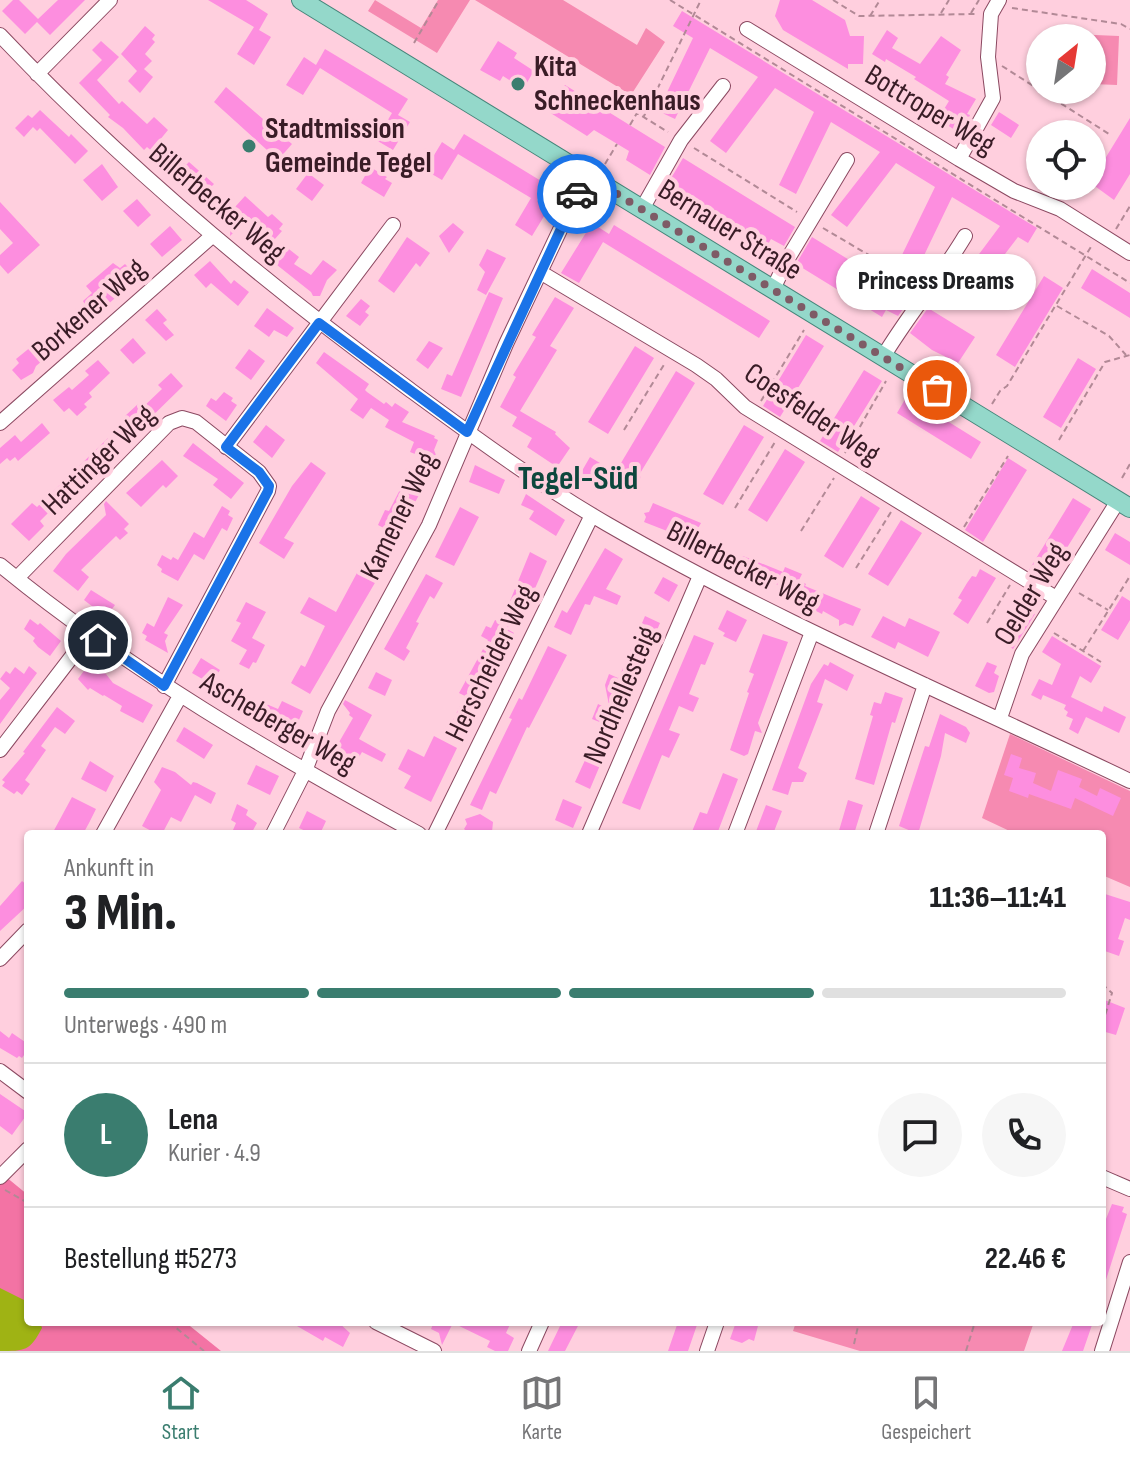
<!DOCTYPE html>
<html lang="de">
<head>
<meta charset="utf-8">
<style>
	:root { --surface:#fff; --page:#f6f6f6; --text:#202124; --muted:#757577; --line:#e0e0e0; --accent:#3a7d6f }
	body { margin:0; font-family:"Sofia Sans Condensed",sans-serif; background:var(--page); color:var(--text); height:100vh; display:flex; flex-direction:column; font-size:30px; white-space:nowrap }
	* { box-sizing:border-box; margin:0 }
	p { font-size:26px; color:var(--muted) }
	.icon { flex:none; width:44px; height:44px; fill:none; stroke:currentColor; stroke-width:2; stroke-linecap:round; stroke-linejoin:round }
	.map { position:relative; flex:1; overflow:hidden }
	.sheet { position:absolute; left:24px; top:830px; width:1082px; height:496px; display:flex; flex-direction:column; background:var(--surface); border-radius:8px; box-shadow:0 2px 6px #0004 }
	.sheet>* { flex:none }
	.needle { width:52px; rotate:30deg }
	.fabs { position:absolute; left:1026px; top:24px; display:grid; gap:16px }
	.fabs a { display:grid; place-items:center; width:80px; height:80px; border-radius:50%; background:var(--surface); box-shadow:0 2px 6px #0004; font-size:40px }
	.pin { position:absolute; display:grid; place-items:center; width:68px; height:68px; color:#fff; margin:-34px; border:4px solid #fff; border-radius:50%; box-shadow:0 2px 8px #0007 }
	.courier { position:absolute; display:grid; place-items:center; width:80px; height:80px; margin:-40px; border:6px solid #1a73e8; border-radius:50%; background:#fff; color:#222; box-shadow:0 2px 10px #0007 }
	.bubble { position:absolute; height:56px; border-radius:28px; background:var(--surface); box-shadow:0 2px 6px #0004; font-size:26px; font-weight:800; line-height:56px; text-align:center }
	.overview em { font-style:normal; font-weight:800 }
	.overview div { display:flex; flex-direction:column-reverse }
	.overview { display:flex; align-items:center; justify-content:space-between; height:136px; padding:0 40px }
	h1 { font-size:52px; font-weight:800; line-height:60px }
	.bar { display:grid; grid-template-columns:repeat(4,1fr); gap:12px 8px; align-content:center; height:96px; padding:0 40px }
	.bar i { height:10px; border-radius:6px; background:var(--line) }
	.bar .current { background:var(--accent) }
	.bar p { grid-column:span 4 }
	.line { display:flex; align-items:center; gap:20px; padding:0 40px; border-top:2px solid var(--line) }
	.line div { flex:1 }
	.round { display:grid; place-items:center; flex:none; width:84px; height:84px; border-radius:42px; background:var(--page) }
	.tab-bar { display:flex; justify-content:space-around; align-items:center; height:112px; border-top:2px solid var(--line); background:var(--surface); font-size:22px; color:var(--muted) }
	.tab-bar a { display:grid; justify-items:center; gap:4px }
	.tab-bar .current { color:var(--accent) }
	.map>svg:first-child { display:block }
	.green { fill:#f68ab1 }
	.forest { fill:#f373a4 }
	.water { fill:#9fb314 }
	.building { fill:#fd8edf }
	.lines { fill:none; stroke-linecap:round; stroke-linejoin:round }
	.minor-casing { stroke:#8b4961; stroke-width:16 }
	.major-casing { stroke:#46857a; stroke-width:20 }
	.path { stroke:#b28996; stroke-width:2; stroke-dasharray:6 4; stroke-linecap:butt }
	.minor { stroke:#fff; stroke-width:14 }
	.major { stroke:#94d8ca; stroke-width:18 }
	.done { stroke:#7e5b66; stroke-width:8; stroke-dasharray:0 14.4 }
	.route { stroke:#1a73e8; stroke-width:10 }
	.poi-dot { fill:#3a7d6f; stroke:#ffcfde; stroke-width:3 }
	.labels { text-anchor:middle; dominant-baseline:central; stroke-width:8; stroke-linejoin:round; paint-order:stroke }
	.poi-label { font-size:30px; font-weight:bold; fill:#391c26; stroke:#ffcfde; text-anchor:start }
	.street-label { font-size:30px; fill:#391c26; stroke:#ffcfde }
	.quarter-label { font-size:34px; font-weight:bold; fill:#0d473d; stroke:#ffcfde }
</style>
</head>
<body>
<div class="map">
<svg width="1130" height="1351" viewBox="0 0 1130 1351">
	<rect width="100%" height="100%" fill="#ffcfde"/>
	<path class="green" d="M375,0l46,28 17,-28h32l-33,53 -69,-42z
		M475,0h88l74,45 9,-17 19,14 -34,53z
		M1071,34l48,2 -2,49 -25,-1v-46h-21z
		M1010,734l120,57v96l-28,-12v-41h-86l-34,-16z
		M796,1322h238l-10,29h-164l-67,-20z"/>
	<path class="forest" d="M0,1172l28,23v127h157l36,29h-221z"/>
	<path class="water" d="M0,1288l28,14v20h12l2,6c-12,23 -17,23 -42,23z"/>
	<path class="building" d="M13,0h6l19,19 20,-19h27l-35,35 -13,-13 -12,12 -23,-23z
		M208,0h38l22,14 -9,16 12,7 -17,28 -17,-11 17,-27z
		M780,0h32l33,20 5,16h14l-1,28h-15v5l-65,-39 -8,-14z
		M682,11l355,217 -9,15 -10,-6 -49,64 -16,-12 47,-63 -48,-29 -34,71 -18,-9 35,-72 -39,-24 -49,64 -16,-12 49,-63 -49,-30 -35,72 -17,-9 35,-73 -39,-24 -49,65 -16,-12 48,-64 -48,-29 -35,71 -17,-8 35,-73 -20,-12z
		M145,26l10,9 -3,4 3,3 -10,12 7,7 -8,8 9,8 -13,16 -12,-12 9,-10 -16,-17z
		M887,30l11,8 -6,10 28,16 21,-28 20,14 -15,25 3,2 -4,7 31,15 -9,15 3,1 -9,19 -23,-15 11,-18 -35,-22 2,-2 -30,-18 -1,3 -13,-8z
		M101,41l18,16 -22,23 22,24 3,-3 25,23 7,-7 14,13 -9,11 27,24 3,-3 25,22 -4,4 2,2 -10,12 -43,-37 4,-4 -16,-14 -3,3 -21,-22 -15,-11 2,-2 -31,-32 23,-23 -10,-10z
		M498,41l19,12 -3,5 20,13 -11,18 -20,-13 -3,5 -20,-11z
		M325,49l83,50 -10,16 12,7 -17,28 -17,-10 16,-27 -72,-45 -17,27 -17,-10 18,-28 12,8z
		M565,85l100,62 -15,28 -24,-15 3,-9 -35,-21 -7,6 -38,-24z
		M226,87l66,57 -14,16 -64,-58z
		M40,110l29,27 2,-3 17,17 -13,13 -35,-36 -3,3 -4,-4 -9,10 -9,-9 13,-13 4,3z
		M999,112l20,13 -8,13 -20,-13z
		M1130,118v56l-16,26 -22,-16v-4z
		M464,134l82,50 -9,16 12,8 -17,28 -17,-11 16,-27 -73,-44 -16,26 -17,-10 17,-28 12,8z
		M683,158l112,69 -11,19 -13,-7 -4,7 -100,-61z
		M102,164l16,23 -16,14 -19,-21z
		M370,167l17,10 -2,2 7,4 -8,14 -23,-14z
		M308,173l16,12 -12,16 -16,-12z
		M245,196l23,21 4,-3 11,10 -4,5 3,2 -8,9 -25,-23 -19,19 1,-13 -6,-5 3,-3 -3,-3 6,-8 4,3z
		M137,199l14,16 -13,12 -15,-16z
		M0,202l40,43 -32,29 -8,-9v-10l13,-12 -13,-14z
		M453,223l11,9 -15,21 -10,-17z
		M592,223l17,11 5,-9 156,96 -11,17 -156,-96 -24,41 -18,-10z
		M170,226l12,14 -20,17 -12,-13z
		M407,237l23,16 -10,14 -4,-4 -22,30 -16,-12z
		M812,237l99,61 -13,18 -12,-6 -4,7 -86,-53z
		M285,246l14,11 -5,7 17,11 12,-15 14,10 -10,10 -7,16h-7l-2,-4 -39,-31z
		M487,249l19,9 -20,37 -9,-5 8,-18 -6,-7z
		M210,261l21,23 3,-4 15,12 -11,14 -27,-23 -5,5 -12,-13z
		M113,263l7,5 5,-4 6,6 4,-4 7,8 -46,41 -6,-2 -7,-12 9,-8 -6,-7z
		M1092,269l38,24v25l-49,-30z
		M1044,276l19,12 -48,79 -19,-12z
		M489,292l14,6 -42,99 -20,-8 6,-15 5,2z
		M555,297l19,11 -24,38 7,4 -37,61 36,21 -1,2 15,14 -13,19 -30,-20 5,-9 -20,-12 5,-9 -17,-10 16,-30 -3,-2 23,-38 -4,-2z
		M361,299l9,7 -5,6 4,3 -9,11 -14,-10z
		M267,308l27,20 -7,9 -13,-7 -5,7 -15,-11z
		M928,308l47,29 -17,26 -26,-13 -22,-17z
		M157,309l10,11 -4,3 11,12 -8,6 -21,-21z
		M68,318l9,14 -41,34 -3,7 -12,7 -9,-10 7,-7 -3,-4 16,-13 2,2z
		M806,335l18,11 -44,71 -17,-11z
		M133,338l13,15 -13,11 -13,-14z
		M429,341l14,7 -15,21 -12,-9z
		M635,346l19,12 -46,76 -20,-12z
		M249,349l16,12 -14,19 -16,-12z
		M324,352l45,32 -4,6 2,2 17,12 2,-2 6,5 3,-4 14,9 -7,10 33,14 -1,2 4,2 -4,10 2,5 -3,6 -23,-9 4,-10 -29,-15 4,-7 -18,-12 -8,11 -13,-9 8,-11 -42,-36z
		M1078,358l18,11 -35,59 -18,-11z
		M98,360l12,13 -21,20 3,4 -8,7 3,3 -10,9 -8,-8 -5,4 -11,-12 16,-13 3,3 17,-15 -4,-4z
		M864,370l18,11 -44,71 -18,-11z
		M676,371l19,12 -56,92 2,2 -8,14 -21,-13z
		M171,373l12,13 -45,44 -13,-14 13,-12 4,4 20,-19 -4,-4z
		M224,392l9,6 -2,3 6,4 -11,16 -20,-15 5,-8 5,3z
		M907,396l74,46 -10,17 -74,-46z
		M42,423l8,10 -32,28 -3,-4 -5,4 -3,-3 -7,6v-16l15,-13 6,7z
		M266,425l19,15 -13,18 -19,-16z
		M744,425l20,12 -41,68 -20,-11z
		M108,438l11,11 -60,61 -4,-4 -15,15 4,5 -15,15 -18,-17 21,-21 5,4z
		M193,443l51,40 -13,16 -18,-14 5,-6 -35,-23z
		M785,449l20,13 -38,60 -19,-12z
		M590,457l15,9 -11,19 -15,-9z
		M1008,458l19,12 -44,72 -18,-12z
		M162,460l16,16 -12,12 -3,-3 -22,22 -15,-14z
		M311,462l15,11 -42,65 10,5 -10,16 -25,-16 33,-57z
		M475,465l30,15 -6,14 -30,-12z
		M406,478l18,8 -27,49 -19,-10 7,-15 4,1z
		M526,494l39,26 -9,16 -27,-17 5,-8 -13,-6z
		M861,496l19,12 -37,60 -19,-12z
		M1073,498l18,11 -44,71 -18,-10z
		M106,501l23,23 -5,5 4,4 -8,7 -4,-4 -35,34 8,7 -11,14 -25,-20 13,-17 40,-39 -2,-11z
		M653,503l48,20 -6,11 18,9 -7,13 -22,-11 2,-3 -19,-11 -23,-9 2,-5 -2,-4 5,-1z
		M222,506l8,5 -2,4 5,3 -6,13 -5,-3 -18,32 -10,-6 -16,27 -17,-9 1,-3 -5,-4 5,-10 9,5 2,-3 5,3 16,-28 10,6z
		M460,507l19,10 -25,49 -19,-9z
		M901,520l21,13 -34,53 -20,-12z
		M1115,533l15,9v23l-25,-15z
		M605,548l18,11 -17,30 15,7 -4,9 -23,-9 -4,9 -5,-1 -14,31 -17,-8 8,-17 5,3z
		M530,552l17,9 -21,48 -16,-8z
		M743,556l40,16 2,-5 17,7 -3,6 7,4 -1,2 56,23 -8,17 -8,-3 -6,3v-6l-16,-9 -1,3 -14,-7 -3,-4 2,-4 -21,-11 -25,-10 -2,6 -17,-8 1,-2 -7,-4z
		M980,569l16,9 -28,46 -15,-10 9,-14 -4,-2 9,-15 5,-7 4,1z
		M358,571l18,10 -66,113 -19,-11 10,-18 4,2 20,-41 -25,-13 9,-16 27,15z
		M426,574l17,9 -9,16 -4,-3 -14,26 3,1 -13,25 4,3 -6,10 -20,-12z
		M663,577l15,8 -9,17 -15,-9z
		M91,590l24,15 -9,12 -22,-17z
		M1122,596l8,5v19l-12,20 -17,-10z
		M168,597l15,8 -19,28 4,2 -3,6 3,12 -23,-13 2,-4 -5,-3 5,-10 7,4z
		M246,602l20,10 -14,26 13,7 -9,18 -3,-1 -4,7 -10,-5 8,-14 -16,-9 10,-18 -5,-2z
		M1019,604l16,10 -22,35 -15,-10z
		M727,610l20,10 -11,22 -13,-6 2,-3 -7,-4z
		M645,616l15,7 -70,166 -15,-7 27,-59 -10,-4 6,-15 12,6 -5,-25 4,-11 9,4 2,-3z
		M883,616l22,11 4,-9 31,14 -12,25 -30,-15 -3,7 -24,-12z
		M30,619l8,6 2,-2 21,18 -11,15 -12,-9 -5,-6 2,-3 -11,-9z
		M495,620l14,6 -2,3 7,4 -31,64 -3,-1 -13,34 -15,-8 13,-26 -6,-3 29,-53 -7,-4 5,-10 5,2z
		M763,634l25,8 -30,81 4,10 -7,-2 -7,23 -4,2 -14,-6 19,-57 -2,-1 7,-18 -5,-2z
		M694,635l20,8 -9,22 -4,-1 -12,30 10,4 -6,14 -14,-6 -10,24 11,4 -11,24 -7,-3 -22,55 -18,-7z
		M1052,636l49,30 -10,17 -11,-7 -9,21 31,15 2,-6 22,11 -7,16 -33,-16 -8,17 -9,-5 4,-10 -7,-3 2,-4 -4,-3 2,-4 -23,-10 -2,5 -10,-5 8,-16 13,6 9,-21 -19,-12z
		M548,646l19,9 -38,73 -2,-1 -31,67 -6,-3 -8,19 -12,-5 42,-86 -3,-1 10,-20 3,2z
		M201,658l19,12 -9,14 -19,-11z
		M830,662l24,13 -7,16 -22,-12 -8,23 6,2 -25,64 9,5 -4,9h-11l-4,13 -16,-5 39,-106 13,-20 4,2z
		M987,662l10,4 -3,7 5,3 -5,16 -5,1 -14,-7z
		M89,664l17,10 7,9 40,22 -10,18 -23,-12 2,-5 -18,-11 -1,1 -13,-8 -2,2 -10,-11z
		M29,666l8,7 -37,51v-24l10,-12 -10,-9 6,-8 4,3 5,-7 9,7z
		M376,672l16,8 -7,16 -17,-8z
		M885,692l18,6 -8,25 -3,-1 -18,63 -19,-6 18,-63 -3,-1 4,-13 7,2z
		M345,700l27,15 -13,24 27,15 -4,8 -20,-10 -7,12 -10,3 -14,-11 22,-38 -4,-3 1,-2 -7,-9z
		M282,701l21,10 -9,20 -35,-17 5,-11 14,6z
		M57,707l18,14 -10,13 -10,-7 -14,19 5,4 -21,30 5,4 -8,11 -5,-4 -3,3 -12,-8 3,-4 -3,-2 23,-27 -2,-1z
		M940,714l26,13 4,6 -4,10 -21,-10 -4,23 -23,78 -19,-8 26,-80 4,1z
		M184,727l29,18 -9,14 -28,-18z
		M434,736l23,12 -26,54 -27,-14 7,-12 -13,-7 10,-20 16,8z
		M1011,754l11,4 -3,10 17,5 -3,10 18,8 7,-21 24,9 -3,8 18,9 3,-8 21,10 -8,18 -38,-18 -4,11 -42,-15 -1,4 -19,-7 4,-13 -9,-3z
		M90,761l24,15 -8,16 -25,-13z
		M256,765l23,11 -9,19 -23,-11z
		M162,767l13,5 16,13 2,-3 4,1 19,10 -5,11 -16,-9 -14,27 -10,-5 -9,17h-5l-15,-8 19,-36 -7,-8z
		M723,773l15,6 -21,55h-26l9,-22 7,2z
		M72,797l24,12 -7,14 -6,11h-31z
		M563,799l19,8 -9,21 -18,-8z
		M848,800l15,5 -9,29h-16z
		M237,804l11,6 -2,5 11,8 -6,11h-10l-8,-4 3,-7 -5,-3z
		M766,805l16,6 -9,23h-18z
		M307,811l19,10 -6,13h-8l-13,-6z
		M480,814l13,8 -1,10 -22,2 -6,-5 3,-5 -2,-5z
		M22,881l6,5v19l-28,26v-25z
		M1105,894l25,8v18l-5,-2 -7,21 6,2 -5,15 -17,-6v-28l4,-11 -4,-1v-7z
		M1102,999l23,9 -9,27 -14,-4z
		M0,1031l9,7 3,-5 16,11v5l-6,9 -3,-2 -2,2 -17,-10z
		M0,1094l28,19 -16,22 -12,-9z
		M1112,1204l12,3 -2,5 5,2 -23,72 -2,-1v-56z
		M290,1322h48l12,11 -7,14 -18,-10 -2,4z
		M434,1322h77l-5,11 8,5 -6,13h-13l-8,-4 3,-6 -37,-18 -11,22 -3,-12 -8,-4z
		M562,1322h18l-15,29h-17z
		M678,1322h20l-10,29h-20z
		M736,1322h23l-5,19 -5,-2 -7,4 -12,-4z
		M1074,1322h19l-10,29h-21z"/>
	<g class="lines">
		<defs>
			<path id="minor" d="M747,29l212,130 55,32 46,18 70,44
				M0,35c125,132 263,247 409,354 64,47 129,95 198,135 168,97 348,173 523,257
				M37,74l73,-74
				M959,159l34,-61 -5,-41 3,-43 8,-14
				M642,209l39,-69 42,-54
				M540,272l156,93 20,14 29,28 311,191
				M773,289l14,-29 60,-100
				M883,357c25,-42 57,-79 82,-121
				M0,423l212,-187
				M226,447l167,-222
				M0,565c129,106 273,189 419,269
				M17,578l152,-155 13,-5 14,4 63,50 10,14 -1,5 -104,195
				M1000,718l22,-64 96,-153
				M0,750l90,-117
				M103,834l77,-138
				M273,834l32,-63 23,-60 101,-186 77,-181 80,-169
				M435,834l157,-319
				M589,834l111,-258
				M735,834l77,-202
				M876,834l49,-149
				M0,959l28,-29
				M0,1071l28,21
				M0,1177l28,-28
				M1102,1177l28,12
				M376,1322l58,29
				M529,1351l13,-29
				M707,1351l10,-29
				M1102,1351l28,-89"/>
			<path id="major" d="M301,0l829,508"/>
		</defs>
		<use href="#minor" class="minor-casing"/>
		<use href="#major" class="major-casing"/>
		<path class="path" d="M670,0l460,283
			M833,0l26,16 116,-2
			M1012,8l109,16 9,5
			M941,13l8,-13
			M971,13l8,-13
			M870,16l10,-16
			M414,43l25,-43
			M1002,66l107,68
			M644,116l56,-114
			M630,125l7,-12 31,19
			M694,148l103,64
			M605,164l12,-20
			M823,228l95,56
			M1116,229l14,-23
			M1057,306l52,30 17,19
			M761,401l43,-71
			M992,404l8,-13 7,-5 85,-141
			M624,430l41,-67
			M1059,440l46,-78 25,-7
			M845,453l41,-72
			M1122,478l8,-14
			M735,508l40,-66
			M964,527l44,-71
			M801,531l33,-53
			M856,568l35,-56
			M1079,593l29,17
			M987,623l23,-38
			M1054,633l47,29
			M1083,651l47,-75
			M1102,984l10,9 -10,32
			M5,1190l23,13
			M169,1322l35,29
			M854,1344l5,-22
			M966,1351l9,-29"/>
		<use href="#minor" class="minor"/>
		<use href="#major" class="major"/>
	</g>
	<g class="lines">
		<path class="done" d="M577,194l9,-19 351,215"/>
		<path class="route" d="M98,640l66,46 104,-195 1,-5 -10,-14 -33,-25 93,-124 148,109 110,-238"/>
	</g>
	<g class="poi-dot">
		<circle cx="518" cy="84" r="8"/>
		<circle cx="249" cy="146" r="8"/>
	</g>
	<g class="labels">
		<g class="poi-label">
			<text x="534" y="67">Kita<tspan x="534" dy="34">Schneckenhaus</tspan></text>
			<text x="265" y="129">Stadtmission<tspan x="265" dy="34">Gemeinde Tegel</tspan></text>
		</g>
		<g class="street-label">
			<text transform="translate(930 110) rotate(31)">Bottroper Weg</text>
			<text transform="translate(217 203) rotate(40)">Billerbecker Weg</text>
			<text transform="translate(730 230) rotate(32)">Bernauer Straße</text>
			<text transform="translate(89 310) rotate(-41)">Borkener Weg</text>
			<text transform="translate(812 414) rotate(34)">Coesfelder Weg</text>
			<text transform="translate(99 460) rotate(-44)">Hattinger Weg</text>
			<text transform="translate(399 516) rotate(-64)">Kamener Weg</text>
			<text transform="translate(743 567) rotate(27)">Billerbecker Weg</text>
			<text transform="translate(1031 594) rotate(-59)">Oelder Weg</text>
			<text transform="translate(491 663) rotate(-64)">Herscheider Weg</text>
			<text transform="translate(621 695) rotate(-67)">Nordhellesteig</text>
			<text transform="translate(278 723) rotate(30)">Ascheberger Weg</text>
		</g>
		<g class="quarter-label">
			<text x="578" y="478">Tegel-Süd</text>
		</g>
	</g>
</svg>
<div class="fabs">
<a><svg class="needle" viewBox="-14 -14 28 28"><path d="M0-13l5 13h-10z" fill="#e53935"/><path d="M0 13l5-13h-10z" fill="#757577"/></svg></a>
<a><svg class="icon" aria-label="locate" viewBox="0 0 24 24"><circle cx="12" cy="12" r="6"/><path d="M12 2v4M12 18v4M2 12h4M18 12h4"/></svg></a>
</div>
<div class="pin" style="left:937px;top:390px;background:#ea580c"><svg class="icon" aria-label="bag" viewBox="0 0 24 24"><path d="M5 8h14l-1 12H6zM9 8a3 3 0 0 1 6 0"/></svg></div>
<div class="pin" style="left:98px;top:640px;background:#1f2937"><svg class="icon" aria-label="home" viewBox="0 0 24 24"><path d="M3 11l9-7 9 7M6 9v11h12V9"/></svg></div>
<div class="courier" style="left:577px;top:194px"><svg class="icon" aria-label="car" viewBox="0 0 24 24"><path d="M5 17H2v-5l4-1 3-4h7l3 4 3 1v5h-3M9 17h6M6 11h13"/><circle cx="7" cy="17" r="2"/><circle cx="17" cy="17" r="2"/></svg></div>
<div class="bubble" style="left:836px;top:254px;width:200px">Princess Dreams</div>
<section class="sheet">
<div class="overview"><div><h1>3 Min.</h1><p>Ankunft in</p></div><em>11:36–11:41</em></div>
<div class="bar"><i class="current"></i><i class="current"></i><i class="current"></i><i></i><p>Unterwegs · 490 m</p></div>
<div class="line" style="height:144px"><b class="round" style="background:var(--accent);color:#fff">L</b><div><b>Lena</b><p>Kurier · 4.9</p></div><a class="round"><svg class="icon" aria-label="chat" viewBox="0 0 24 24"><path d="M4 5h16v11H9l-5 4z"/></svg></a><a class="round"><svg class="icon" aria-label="phone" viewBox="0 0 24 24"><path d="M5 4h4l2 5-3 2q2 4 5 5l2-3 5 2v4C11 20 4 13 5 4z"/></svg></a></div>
<div class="line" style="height:104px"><div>Bestellung #5273</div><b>22.46 €</b></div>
</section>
</div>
<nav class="tab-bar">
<a class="current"><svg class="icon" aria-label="home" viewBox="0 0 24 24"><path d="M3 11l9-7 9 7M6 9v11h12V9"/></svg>Start</a>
<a><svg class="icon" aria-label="map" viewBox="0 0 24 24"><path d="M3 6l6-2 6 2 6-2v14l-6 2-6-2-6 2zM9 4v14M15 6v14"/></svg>Karte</a>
<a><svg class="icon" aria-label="saved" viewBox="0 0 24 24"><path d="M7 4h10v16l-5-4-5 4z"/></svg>Gespeichert</a>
</nav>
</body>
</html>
